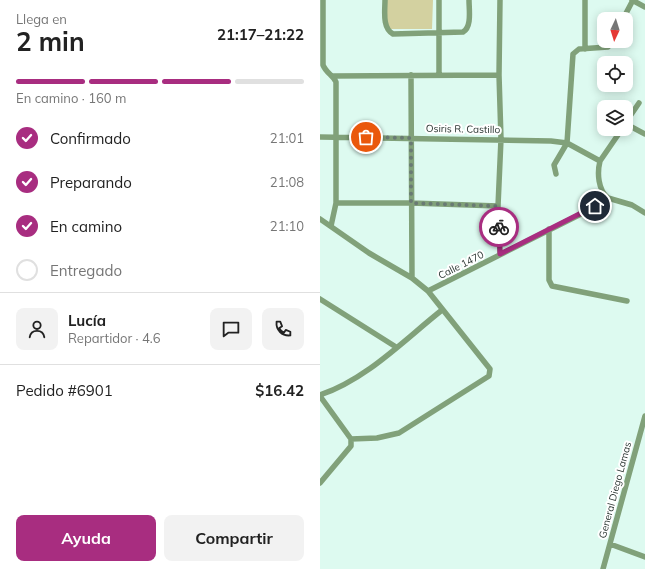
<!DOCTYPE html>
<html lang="es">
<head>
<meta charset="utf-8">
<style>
	:root { --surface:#fff; --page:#f2f2f2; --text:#222; --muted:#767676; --line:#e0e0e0; --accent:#a82d80 }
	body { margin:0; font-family:Mulish,sans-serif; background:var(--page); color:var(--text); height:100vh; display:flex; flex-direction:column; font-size:15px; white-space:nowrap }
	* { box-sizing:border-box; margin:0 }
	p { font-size:13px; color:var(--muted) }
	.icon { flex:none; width:22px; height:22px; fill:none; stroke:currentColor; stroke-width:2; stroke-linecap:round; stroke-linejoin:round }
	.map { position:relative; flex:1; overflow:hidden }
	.side { display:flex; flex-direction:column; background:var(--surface); width:320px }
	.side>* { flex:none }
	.needle { width:26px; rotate:184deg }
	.tools { position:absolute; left:277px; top:12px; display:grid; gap:8px }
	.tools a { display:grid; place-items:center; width:36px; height:36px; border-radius:8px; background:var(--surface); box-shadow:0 2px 10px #0003; font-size:20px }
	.pin { position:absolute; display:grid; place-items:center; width:34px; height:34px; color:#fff; margin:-17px; border:2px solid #fff; border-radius:50%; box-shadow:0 1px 4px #0007 }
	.courier { position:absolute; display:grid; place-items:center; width:40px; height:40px; margin:-20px; border:3px solid #a82d80; border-radius:50%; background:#fff; color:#222; box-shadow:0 1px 5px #0007 }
	.head em { font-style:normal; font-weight:700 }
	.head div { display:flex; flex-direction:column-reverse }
	.head { display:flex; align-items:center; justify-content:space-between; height:68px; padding:0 16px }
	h1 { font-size:26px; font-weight:700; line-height:30px }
	.bar { display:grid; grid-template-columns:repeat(4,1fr); gap:6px 4px; align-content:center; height:48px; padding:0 16px }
	.bar i { height:5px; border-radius:3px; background:var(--line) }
	.bar .active { background:var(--accent) }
	.bar p { grid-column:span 4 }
	.line { display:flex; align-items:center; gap:10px; padding:0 16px; border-top:1px solid var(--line) }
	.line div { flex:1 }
	.round { display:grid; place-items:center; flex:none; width:42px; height:42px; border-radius:8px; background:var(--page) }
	ol { padding:0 16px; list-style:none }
	li { display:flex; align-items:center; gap:12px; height:44px }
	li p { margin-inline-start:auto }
	li .icon { padding:4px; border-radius:50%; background:var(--accent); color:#fff; stroke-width:4 }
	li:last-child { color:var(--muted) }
	li i { width:22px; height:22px; border:2px solid var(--line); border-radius:50% }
	.cta { display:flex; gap:8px; margin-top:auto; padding:8px 16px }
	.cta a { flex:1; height:46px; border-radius:8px; background:var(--accent); color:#fff; font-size:16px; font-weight:700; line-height:46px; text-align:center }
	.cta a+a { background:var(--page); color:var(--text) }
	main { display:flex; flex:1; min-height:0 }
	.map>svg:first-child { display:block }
	.green { fill:#d3d1a0 }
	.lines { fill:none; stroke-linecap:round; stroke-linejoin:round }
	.minor { stroke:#81a17a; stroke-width:5.5 }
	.done { stroke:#697a74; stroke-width:4; stroke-dasharray:0 7.2 }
	.route { stroke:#a82d80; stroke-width:5 }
	.labels { text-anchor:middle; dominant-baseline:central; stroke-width:4; stroke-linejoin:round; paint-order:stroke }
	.street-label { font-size:10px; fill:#2a3531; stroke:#fff }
</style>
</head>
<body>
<main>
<section class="side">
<div class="head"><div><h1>2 min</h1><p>Llega en</p></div><em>21:17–21:22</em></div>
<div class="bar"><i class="active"></i><i class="active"></i><i class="active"></i><i></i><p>En camino · 160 m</p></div>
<ol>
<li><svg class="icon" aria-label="check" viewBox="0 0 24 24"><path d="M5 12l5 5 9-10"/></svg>Confirmado<p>21:01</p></li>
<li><svg class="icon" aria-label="check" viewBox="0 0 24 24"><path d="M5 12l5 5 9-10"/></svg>Preparando<p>21:08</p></li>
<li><svg class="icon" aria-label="check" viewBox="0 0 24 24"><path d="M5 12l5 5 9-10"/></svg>En camino<p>21:10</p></li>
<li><i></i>Entregado</li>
</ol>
<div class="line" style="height:72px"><a class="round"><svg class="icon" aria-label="person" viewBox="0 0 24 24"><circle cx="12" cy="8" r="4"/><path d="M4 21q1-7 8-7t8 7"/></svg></a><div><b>Lucía</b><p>Repartidor · 4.6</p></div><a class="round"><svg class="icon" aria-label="chat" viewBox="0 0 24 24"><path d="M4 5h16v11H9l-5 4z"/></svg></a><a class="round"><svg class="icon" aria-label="phone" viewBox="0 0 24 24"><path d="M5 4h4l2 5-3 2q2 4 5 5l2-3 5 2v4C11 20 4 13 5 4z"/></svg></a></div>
<div class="line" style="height:52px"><div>Pedido #6901</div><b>$16.42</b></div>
<div class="cta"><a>Ayuda</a><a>Compartir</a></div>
</section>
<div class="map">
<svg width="325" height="569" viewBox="0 0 325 569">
	<rect width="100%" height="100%" fill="#ddfaf0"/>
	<path class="green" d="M67,0h46l-1,29h-42l-3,-4z"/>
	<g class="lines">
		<path class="minor" d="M3,0v65c3,8 10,10 13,17v121l-5,23
			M65,0c0,11 -3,28 8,34l70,-2c9,-5 6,-22 6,-32
			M119,0v74
			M180,0l-1,75 2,64 -3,67 2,48
			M312,0l13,7
			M303,19l10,-19
			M265,49v-49
			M91,75l1,203
			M13,76l166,-1
			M306,122l13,-19
			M306,124l19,10
			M0,137l231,4 16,2 33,18
			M236,174l-2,-9 13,-22 6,-89 6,-5 29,-2 5,-6
			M288,198c-10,-8 -11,-25 -8,-37l22,-32
			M288,198l24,7 13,8
			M16,203h75l87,3
			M0,219l49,34 43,25 16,13 62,78 -1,7 -90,57 -22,5 -26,1
			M229,229v51l3,6 75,15
			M108,291l167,-84 13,-9
			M0,299l76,48
			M0,395c47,-16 84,-55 122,-85
			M0,396l31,43v7l-31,37
			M290,544l35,13
			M283,569l42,-153"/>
	</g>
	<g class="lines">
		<path class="done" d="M46,137l45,1v65l87,3 1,21"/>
		<path class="route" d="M179,227l1,27 95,-48"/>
	</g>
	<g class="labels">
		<g class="street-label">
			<text transform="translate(143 129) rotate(1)">Osiris R. Castillo</text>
			<text transform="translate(141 265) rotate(-27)">Calle 1470</text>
			<text transform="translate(295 490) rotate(-75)">General Diego Lamas</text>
		</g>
	</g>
</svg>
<div class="tools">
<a><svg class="needle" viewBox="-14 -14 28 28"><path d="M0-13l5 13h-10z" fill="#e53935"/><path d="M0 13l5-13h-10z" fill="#767676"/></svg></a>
<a><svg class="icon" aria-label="locate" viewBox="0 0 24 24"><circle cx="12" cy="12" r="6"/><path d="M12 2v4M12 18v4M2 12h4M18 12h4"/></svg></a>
<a><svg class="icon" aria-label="layers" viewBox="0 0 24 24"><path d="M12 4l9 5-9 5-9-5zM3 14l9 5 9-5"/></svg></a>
</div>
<div class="pin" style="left:46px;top:137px;background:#ea580c"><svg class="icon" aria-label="bag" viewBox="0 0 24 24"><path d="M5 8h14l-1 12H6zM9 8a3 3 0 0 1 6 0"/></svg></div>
<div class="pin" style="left:275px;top:206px;background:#1f2937"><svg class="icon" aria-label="home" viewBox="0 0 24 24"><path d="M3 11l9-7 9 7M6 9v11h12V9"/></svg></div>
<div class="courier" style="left:179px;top:227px"><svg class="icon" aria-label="bike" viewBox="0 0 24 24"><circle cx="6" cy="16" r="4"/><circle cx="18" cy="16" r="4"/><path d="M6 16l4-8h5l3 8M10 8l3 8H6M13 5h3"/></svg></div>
</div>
</main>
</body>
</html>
